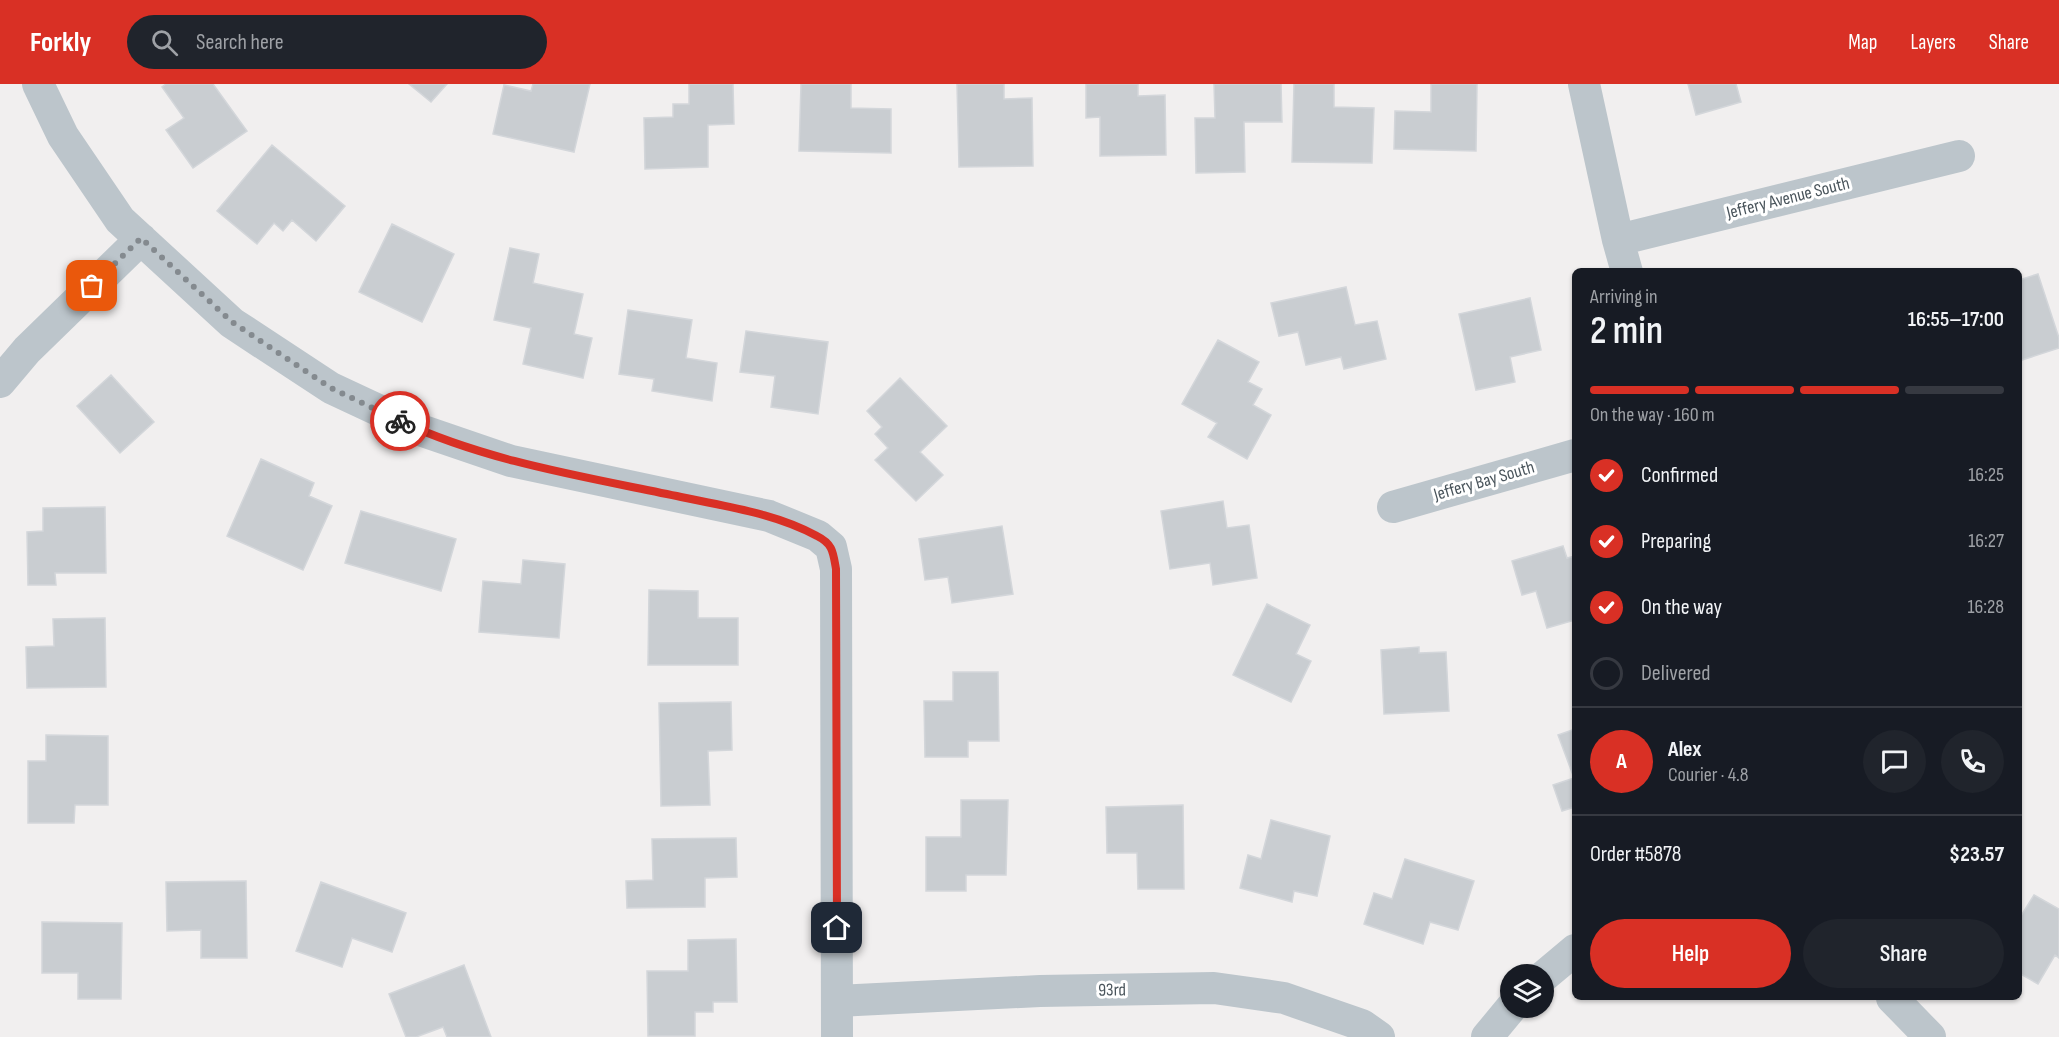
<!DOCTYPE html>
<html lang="en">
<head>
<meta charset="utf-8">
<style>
	:root { --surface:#171b24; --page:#20242c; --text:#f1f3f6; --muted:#9ea1a6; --line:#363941; --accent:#d93025 }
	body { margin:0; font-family:"Sofia Sans Condensed",sans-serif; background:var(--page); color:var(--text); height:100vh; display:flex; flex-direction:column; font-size:22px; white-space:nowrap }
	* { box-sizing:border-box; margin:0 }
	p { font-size:20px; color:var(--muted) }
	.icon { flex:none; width:33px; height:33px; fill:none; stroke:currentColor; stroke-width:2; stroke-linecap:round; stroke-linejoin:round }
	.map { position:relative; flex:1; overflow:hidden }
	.details { position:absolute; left:1572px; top:184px; width:450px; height:732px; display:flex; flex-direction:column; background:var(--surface); border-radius:9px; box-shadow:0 2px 4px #0004 }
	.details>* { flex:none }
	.controls { position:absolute; left:1500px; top:880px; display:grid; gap:12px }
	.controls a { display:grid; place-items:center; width:54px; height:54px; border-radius:50%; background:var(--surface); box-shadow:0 2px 4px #0004; font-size:30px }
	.pin { position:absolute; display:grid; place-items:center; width:51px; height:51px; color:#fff; margin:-26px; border-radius:12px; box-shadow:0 3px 9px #0006 }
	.courier { position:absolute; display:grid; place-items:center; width:60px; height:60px; margin:-30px; border:4px solid #d93025; border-radius:50%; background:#fff; color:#222; box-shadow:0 2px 8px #0007 }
	.overview em { font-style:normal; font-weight:600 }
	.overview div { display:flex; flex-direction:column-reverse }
	.overview { display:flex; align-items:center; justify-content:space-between; height:102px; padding:0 18px }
	h1 { font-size:39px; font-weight:600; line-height:45px }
	.bar { display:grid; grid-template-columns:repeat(4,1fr); gap:9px 6px; align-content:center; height:72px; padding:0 18px }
	.bar i { height:8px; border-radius:4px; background:var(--line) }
	.bar .on { background:var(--accent) }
	.bar p { grid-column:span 4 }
	.line { display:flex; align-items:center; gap:15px; padding:0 18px; border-top:2px solid var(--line) }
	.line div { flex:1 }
	.round { display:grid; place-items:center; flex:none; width:63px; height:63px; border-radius:32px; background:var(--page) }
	ol { padding:0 18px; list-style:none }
	li { display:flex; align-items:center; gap:18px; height:66px }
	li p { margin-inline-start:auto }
	li .icon { padding:6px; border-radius:50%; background:var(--accent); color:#fff; stroke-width:4 }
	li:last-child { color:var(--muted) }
	li i { width:33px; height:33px; border:3px solid var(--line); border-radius:50% }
	.cta { display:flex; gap:12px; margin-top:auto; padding:12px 18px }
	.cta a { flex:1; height:69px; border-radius:36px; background:var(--accent); color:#fff; font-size:24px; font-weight:600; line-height:69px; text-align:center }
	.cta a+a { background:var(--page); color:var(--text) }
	header { display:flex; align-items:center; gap:36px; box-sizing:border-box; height:84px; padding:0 30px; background:var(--accent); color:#fff }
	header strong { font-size:28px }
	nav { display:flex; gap:33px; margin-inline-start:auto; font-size:21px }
	.search { width:420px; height:54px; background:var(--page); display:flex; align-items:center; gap:15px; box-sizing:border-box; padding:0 21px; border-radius:33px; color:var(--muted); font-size:22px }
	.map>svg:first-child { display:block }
	.building { fill:#c9cdd1; stroke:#d3d6da; stroke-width:1.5 }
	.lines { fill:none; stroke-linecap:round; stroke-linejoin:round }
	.minor { stroke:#bcc5cb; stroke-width:32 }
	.done { stroke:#848a8f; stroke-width:6; stroke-dasharray:0 10.8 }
	.route { stroke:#d93025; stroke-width:8 }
	.labels { text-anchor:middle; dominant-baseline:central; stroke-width:6; stroke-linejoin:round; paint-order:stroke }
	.street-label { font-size:18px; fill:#49545b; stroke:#fff }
</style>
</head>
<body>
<header>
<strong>Forkly</strong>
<div class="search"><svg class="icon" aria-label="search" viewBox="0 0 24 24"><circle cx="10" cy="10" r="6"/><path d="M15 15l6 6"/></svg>Search here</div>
<nav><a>Map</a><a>Layers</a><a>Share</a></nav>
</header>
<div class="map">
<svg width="2059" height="953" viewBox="0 0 2059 953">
	<rect width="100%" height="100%" fill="#f1efef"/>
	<path class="building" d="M166,0h47l34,47 -54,37 -27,-38 18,-12 -22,-31z
		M409,0h38l-16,18z
		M533,0h57l-16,68 -81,-18 11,-49 27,6z
		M689,0h44l1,40 -26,1v42l-63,2 -1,-51 29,-1v-13h16z
		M801,0h50v24l40,1v44l-92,-2z
		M957,0h47v15l28,-1 1,68 -74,1z
		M1086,0h52v12l27,-1 1,60 -66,1v-39l-14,1z
		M1214,0h67l1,38h-38l1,50 -49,1 -1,-55h20z
		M1294,0h40v23l40,1 -2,55 -80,-1z
		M1431,0h46l-1,67 -82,-2 1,-38 36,1z
		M1688,0h48l5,18 -45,13z
		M272,61l73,61 -29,35 -24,-21 -9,11 -9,-8 -17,21 -40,-33z
		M392,140l62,30 -32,68 -63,-30z
		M510,164l29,6 -6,29 50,11 -9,40 18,4 -9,40 -60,-14 8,-36 -37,-8z
		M2038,190l21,64v10l-40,13v-81z
		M1346,203l9,38 22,-4 9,38 -42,10 -3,-12 -35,8 -8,-33 -19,4 -8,-33z
		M1530,214l11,52 -31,7 5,25 -39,8 -17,-76z
		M628,226l64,10 -6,38 31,5 -5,38 -60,-10 2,-12 -35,-5z
		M746,247l82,11 -10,72 -47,-7 4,-31 -35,-4z
		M1218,256l41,22 -11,20 14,7 -9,16 18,10 -24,44 -39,-22 9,-14 -35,-19z
		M111,291l43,47 -34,31 -43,-47z
		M900,294l47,48 -27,26 23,23 -27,26 -41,-41 13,-12 -13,-14 7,-7 -15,-16z
		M261,375l53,24 -5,13 23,10 -29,64 -76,-34z
		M1223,417l4,27 22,-3 8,53 -44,7 -3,-22 -40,6 -9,-58z
		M105,423l1,66h-51l1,12h-28l-1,-53 16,-1v-23z
		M361,427l95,28 -15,52 -96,-28z
		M1002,442l11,68 -61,9 -4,-26 -23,3 -6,-41z
		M1563,462l4,12 8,-2v64l-28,8 -11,-37 -14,4 -10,-34z
		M523,476l42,4 -6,74 -80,-6 4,-51 38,3z
		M649,506l49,1v27h40v47h-90z
		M1267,520l43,21 -14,29 15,7 -20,41 -58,-27z
		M105,534l1,69 -79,1 -1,-41 28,-1 -1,-27z
		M1419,563v6l27,-1 3,59 -65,3 -3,-64z
		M953,588h45l1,69h-31v16h-43l-1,-56h29z
		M731,618l1,48 -24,1 2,54 -49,1 -2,-103z
		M1575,645v78l-13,4 -9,-26 21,-7 -16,-43z
		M46,651l62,1v69h-33l-1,18h-46v-62h18z
		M961,716h47l-2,75h-40v16h-40v-54h35z
		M1183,721l1,84h-46l-1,-36h-30l-1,-46z
		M1271,736l59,16 -13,60 -23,-5 -2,11 -52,-14 8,-33 13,4z
		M736,754l1,39 -32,1v29l-78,1 -1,-27 27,-1 -1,-41z
		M1405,775l69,22 -16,49 -28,-8 -7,22 -59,-20 10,-31 18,6z
		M246,797l1,77h-46v-28l-34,1 -1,-49z
		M321,798l85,31 -14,39 -40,-14 -10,29 -46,-16z
		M2034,811l25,14v49l-4,-3 -17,29 -19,-11v-54z
		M42,838l80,1 -1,76h-43v-26h-36z
		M736,855l1,63h-24v10h-18v24h-47l-1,-65h41v-31z
		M464,881l27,72h-44l-4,-10 -27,10h-10l-17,-43z"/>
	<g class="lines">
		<path class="minor" d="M38,0l25,52 57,84 112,103 99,65 92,43 88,30 258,55 49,20 13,11 5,22 1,468
			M1584,0l34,156 9,32
			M1618,156l341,-84
			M0,298l27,-32 114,-111
			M1393,423l182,-52
			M1544,892l31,-26
			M1892,914l38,39
			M837,917l203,-10 174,-3 70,10 78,27 17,12
			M1487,953l24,-29"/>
	</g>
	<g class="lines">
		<path class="done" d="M92,202l49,-48 91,84 99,66 69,33"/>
		<path class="route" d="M400,337c88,41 186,56 281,76 46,10 94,16 136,39 16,8 16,16 19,33l1,359"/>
	</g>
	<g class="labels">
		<g class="street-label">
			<text transform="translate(1788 114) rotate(-14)">Jeffery Avenue South</text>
			<text transform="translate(1484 397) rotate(-16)">Jeffery Bay South</text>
			<text transform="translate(1112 906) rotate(-1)">93rd</text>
		</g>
	</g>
</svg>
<div class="controls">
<a><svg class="icon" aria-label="layers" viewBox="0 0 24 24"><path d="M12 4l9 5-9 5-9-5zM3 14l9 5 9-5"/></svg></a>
</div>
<div class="pin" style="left:92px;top:202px;background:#ea580c"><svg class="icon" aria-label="bag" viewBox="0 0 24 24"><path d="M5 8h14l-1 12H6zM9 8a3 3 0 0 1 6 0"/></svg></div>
<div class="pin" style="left:837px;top:844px;background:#1f2937"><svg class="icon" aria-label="home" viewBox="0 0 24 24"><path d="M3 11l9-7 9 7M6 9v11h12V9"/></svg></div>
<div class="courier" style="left:400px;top:337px"><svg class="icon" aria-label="bike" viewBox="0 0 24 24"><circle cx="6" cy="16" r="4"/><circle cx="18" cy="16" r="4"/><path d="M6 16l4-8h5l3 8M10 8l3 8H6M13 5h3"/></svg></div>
<section class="details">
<div class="overview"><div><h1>2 min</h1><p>Arriving in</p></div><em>16:55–17:00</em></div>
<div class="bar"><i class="on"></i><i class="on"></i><i class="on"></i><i></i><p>On the way · 160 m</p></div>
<ol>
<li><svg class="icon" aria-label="check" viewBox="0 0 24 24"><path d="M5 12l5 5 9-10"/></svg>Confirmed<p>16:25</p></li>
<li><svg class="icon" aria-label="check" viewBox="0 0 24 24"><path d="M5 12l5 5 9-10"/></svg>Preparing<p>16:27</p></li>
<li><svg class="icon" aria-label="check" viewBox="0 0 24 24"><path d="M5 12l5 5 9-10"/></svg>On the way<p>16:28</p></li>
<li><i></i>Delivered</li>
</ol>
<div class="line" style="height:108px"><b class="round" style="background:var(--accent);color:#fff">A</b><div><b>Alex</b><p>Courier · 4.8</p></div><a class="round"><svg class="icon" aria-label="chat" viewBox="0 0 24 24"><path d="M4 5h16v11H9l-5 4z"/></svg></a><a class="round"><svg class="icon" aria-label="phone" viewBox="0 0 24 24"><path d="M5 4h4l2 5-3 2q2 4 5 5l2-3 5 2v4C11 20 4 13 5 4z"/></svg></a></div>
<div class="line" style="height:78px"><div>Order #5878</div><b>$23.57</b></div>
<div class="cta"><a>Help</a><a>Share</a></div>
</section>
</div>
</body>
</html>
